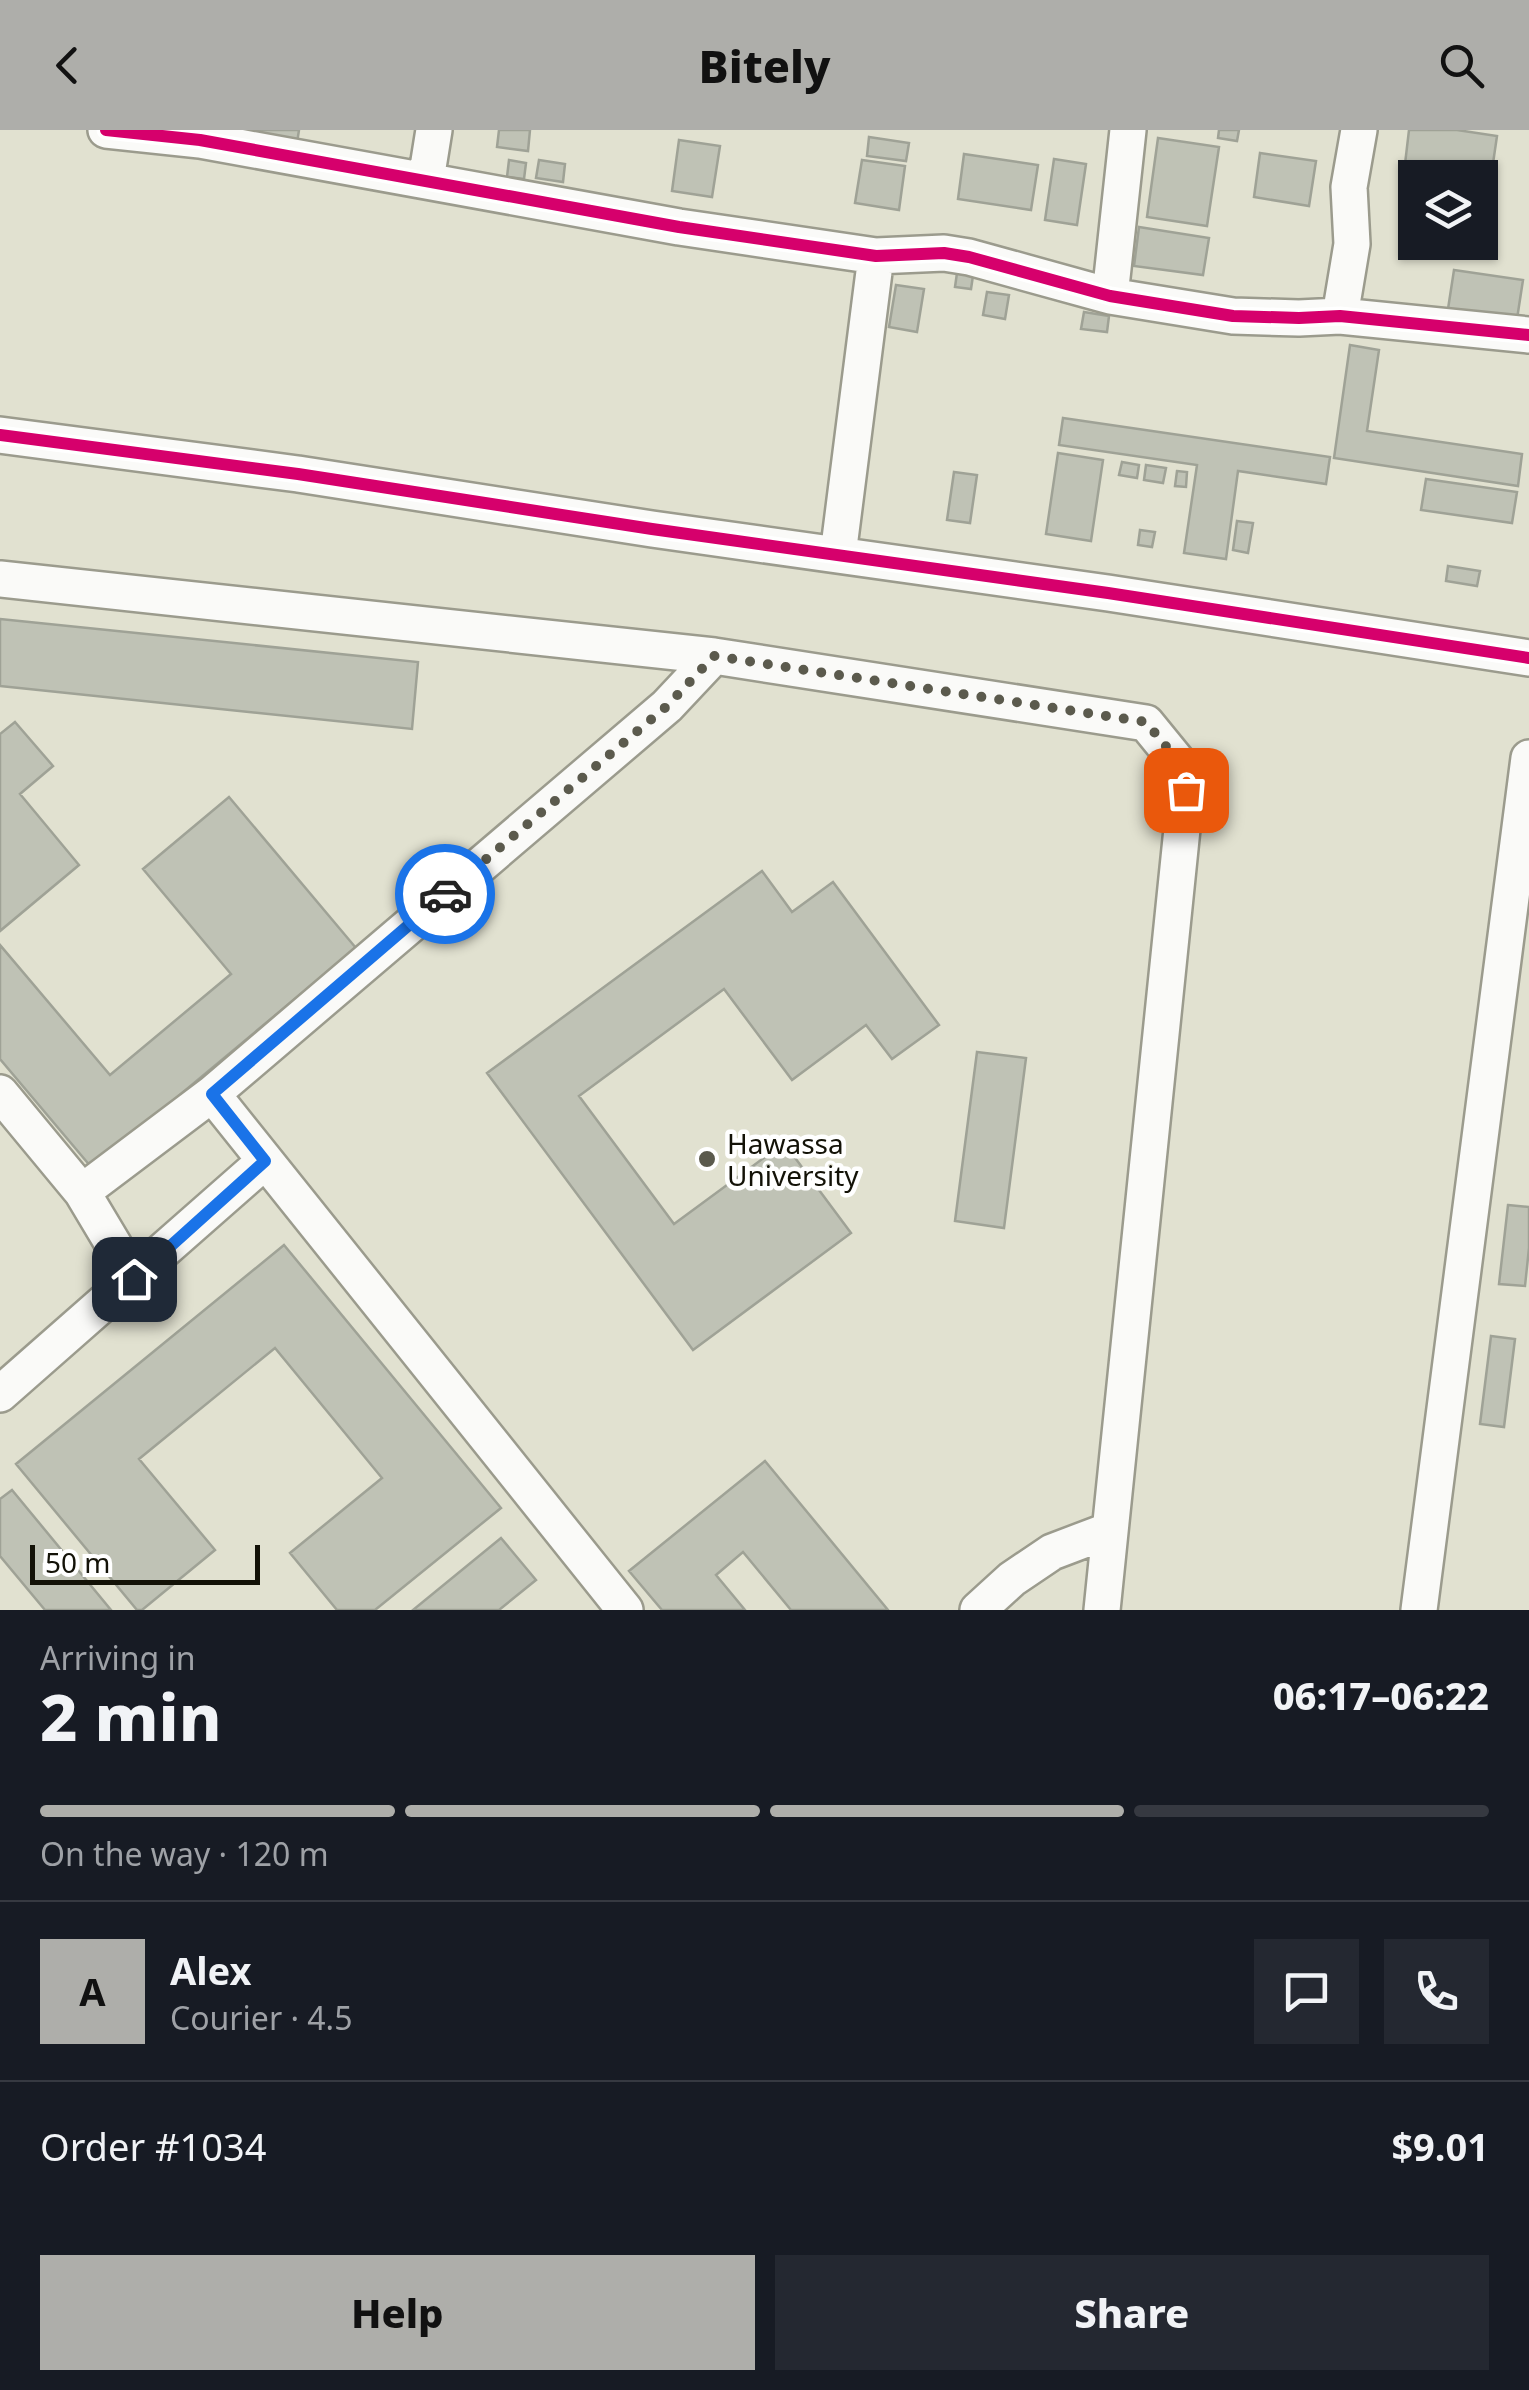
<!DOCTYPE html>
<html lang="en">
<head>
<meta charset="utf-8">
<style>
	:root { --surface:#171b24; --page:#242831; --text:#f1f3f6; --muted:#9ea1a6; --line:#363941; --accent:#aeaeaa }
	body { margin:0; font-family:"Noto Sans",sans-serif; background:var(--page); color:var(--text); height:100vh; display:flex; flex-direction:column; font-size:38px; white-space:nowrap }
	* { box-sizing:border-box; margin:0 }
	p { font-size:32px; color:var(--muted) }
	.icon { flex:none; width:55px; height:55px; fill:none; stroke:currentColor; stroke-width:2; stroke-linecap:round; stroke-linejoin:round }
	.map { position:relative; height:1480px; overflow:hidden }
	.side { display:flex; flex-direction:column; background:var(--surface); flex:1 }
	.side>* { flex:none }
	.controls { position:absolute; left:1398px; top:30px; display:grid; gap:20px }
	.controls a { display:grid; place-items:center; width:100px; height:100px; border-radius:0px; background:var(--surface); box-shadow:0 2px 8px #0004; font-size:50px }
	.scale { position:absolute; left:30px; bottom:25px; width:230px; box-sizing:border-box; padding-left:10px; border:5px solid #131207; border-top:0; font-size:28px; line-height:35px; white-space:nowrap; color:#131207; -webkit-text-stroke:8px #fff; paint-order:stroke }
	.pin { position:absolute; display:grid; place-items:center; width:85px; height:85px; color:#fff; margin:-42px; border-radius:20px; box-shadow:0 5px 15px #0006 }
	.courier { position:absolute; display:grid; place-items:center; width:100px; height:100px; margin:-50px; border:8px solid #1a73e8; border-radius:50%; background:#fff; color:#222; box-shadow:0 2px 12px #0007 }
	.headline em { font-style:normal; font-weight:800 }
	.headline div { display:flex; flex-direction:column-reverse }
	.headline { display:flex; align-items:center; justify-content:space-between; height:170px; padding:0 40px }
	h1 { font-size:65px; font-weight:800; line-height:75px }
	.bar { display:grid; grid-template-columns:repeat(4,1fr); gap:15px 10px; align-content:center; height:120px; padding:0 40px }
	.bar i { height:12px; border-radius:8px; background:var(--line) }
	.bar .selected { background:var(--accent) }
	.bar p { grid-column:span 4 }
	.line { display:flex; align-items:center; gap:25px; padding:0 40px; border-top:2px solid var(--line) }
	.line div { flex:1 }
	.round { display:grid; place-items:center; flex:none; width:105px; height:105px; border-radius:0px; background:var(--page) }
	.cta { display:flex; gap:20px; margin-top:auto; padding:20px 40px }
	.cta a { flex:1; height:115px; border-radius:0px; background:var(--accent); color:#111; font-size:40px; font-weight:800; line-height:115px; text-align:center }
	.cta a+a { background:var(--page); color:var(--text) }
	header { display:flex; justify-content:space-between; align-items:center; height:130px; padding:0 40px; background:var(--accent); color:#111; font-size:45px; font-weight:800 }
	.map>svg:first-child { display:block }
	.building { fill:#bfc2b5; stroke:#9fa296; stroke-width:2.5 }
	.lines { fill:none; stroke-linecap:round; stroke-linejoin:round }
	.minor-casing { stroke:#9b9b8d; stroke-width:40 }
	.minor { stroke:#fafaf8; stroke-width:35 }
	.cycleway-casing { stroke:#fff; stroke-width:19 }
	.cycleway { stroke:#d6006c; stroke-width:12 }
	.done { stroke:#5b5a4d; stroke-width:10; stroke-dasharray:0 18 }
	.route { stroke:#1a73e8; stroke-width:12 }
	.poi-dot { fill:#5b5a4d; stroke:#fff; stroke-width:4 }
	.labels { text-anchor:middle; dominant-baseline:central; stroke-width:9; stroke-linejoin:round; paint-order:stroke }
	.poi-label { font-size:28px; fill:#131207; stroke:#fff; text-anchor:start }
</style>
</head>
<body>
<header><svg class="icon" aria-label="back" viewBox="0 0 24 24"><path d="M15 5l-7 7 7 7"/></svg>Bitely<svg class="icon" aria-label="search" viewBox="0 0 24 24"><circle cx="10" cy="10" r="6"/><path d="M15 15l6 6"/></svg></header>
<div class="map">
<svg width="1529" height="1480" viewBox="0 0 1529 1480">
	<rect width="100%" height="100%" fill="#e1e1d0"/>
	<path class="building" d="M246,0h53l-2,13 -52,-8z
		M499,0h31l-2,21 -31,-4z
		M1219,0h20l-2,11 -19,-3z
		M1409,0h48l40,6 -6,41 -86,-13z
		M869,7l40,6 -3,18 -39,-5z
		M1158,8l61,9 -12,79 -60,-9z
		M679,10l41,6 -8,51 -40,-6z
		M1260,23l56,8 -7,45 -55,-9z
		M964,24l74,11 -7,45 -73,-11z
		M1054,29l32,5 -9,61 -32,-5z
		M509,30l17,3 -2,16 -17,-2z
		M539,30l26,4 -2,18 -27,-4z
		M862,30l43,6 -6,44 -44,-7z
		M1139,97l70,11 -6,37 -69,-9z
		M958,136l16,3 -3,20 -16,-2z
		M1454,140l69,10 -6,39 -69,-10z
		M896,155l28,4 -7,43 -28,-5z
		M987,162l22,3 -4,24 -22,-4z
		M1084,182l25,4 -2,16 -26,-3z
		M1350,215l29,5 -12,81 155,23 -4,32 -184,-28z
		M1063,288l267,39 -4,27 -88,-13 -12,88 -42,-6 13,-88 -138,-20z
		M1058,323l45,7 -12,81 -45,-7z
		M1122,332l17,3 -2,13 -18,-3z
		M1146,335l20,3 -3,15 -19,-3z
		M1177,341l10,1 -1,15 -11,-1z
		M954,342l23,3 -7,48 -23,-3z
		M1426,349l91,13 -5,31 -91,-13z
		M1237,391l16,2 -5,30 -15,-3z
		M1140,400l15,2 -3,15 -14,-2z
		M1448,436l32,5 -3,15 -31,-5z
		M0,489l418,43 -6,67 -412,-43z
		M15,592l38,44 -33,28 59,71 -79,66v-197z
		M229,667l127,151 -264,220 -92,-109v-114l110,130 121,-101 -88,-105z
		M762,741l30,41 41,-30 106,143 -47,34 -26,-34 -74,55 -68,-91 -145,107 95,128 110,-81 67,90 -158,117 -206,-277z
		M977,922l49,6 -22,170 -49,-7z
		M1508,1075l21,2v41l-4,38 -26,-2z
		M284,1115l217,263 -126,102h-38l-47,-57 92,-75 -107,-130 -136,111 76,91 -73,60h-5l-121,-146z
		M1491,1206l24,3 -11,88 -24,-3z
		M765,1331l123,149h-97l-48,-58 -27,23 29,35h-83l-33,-39z
		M12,1360l99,120h-66l-45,-54v-57z
		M501,1408l35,42 -37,30h-86z"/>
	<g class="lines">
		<defs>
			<path id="minor" d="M106,0l94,10 479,87 197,29 68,-3 25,4 141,39 123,20 66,2 41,-2 189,19
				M426,50l8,-50
				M1110,166l18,-166
				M1340,186l12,-72 -3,-57 10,-57
				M0,305l298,39 354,55 456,64 421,65
				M838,425l38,-299
				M0,449l714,77 432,67 31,38 9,29 -84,820
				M0,963l82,99 52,87
				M212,964l413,516
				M82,1062l130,-98 455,-388 47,-50
				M0,1264l265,-233
				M978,1480l34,-31 40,-27 58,-22
				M1419,1480l110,-852"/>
		</defs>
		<use href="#minor" class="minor-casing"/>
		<use href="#minor" class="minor"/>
		<defs>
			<path id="cycleway" d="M106,0l94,10 479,87 197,29 68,-3 25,4 141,39 123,20 66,2 41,-2 189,19
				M0,305l298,39 354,55 456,64 421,65"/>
		</defs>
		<use href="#cycleway" class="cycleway-casing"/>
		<use href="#cycleway" class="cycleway"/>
	</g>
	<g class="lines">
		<path class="done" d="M445,764l222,-188 47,-50 432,66 31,38 9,30"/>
		<path class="route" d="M134,1149l131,-118 -53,-67 233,-200"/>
	</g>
	<circle class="poi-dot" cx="707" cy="1029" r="10"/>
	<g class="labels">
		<g class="poi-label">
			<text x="727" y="1013">Hawassa<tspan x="727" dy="32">University</tspan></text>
		</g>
	</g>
</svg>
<div class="controls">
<a><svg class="icon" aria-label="layers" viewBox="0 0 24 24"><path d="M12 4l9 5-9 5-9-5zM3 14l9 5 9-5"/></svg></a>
</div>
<div class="scale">50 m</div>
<div class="pin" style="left:1186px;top:660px;background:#ea580c"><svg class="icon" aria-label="bag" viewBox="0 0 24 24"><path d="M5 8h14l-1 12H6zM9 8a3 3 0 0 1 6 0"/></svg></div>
<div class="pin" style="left:134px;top:1149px;background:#1f2937"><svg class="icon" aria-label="home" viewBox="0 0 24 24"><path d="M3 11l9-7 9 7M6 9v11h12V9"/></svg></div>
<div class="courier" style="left:445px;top:764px"><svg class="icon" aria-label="car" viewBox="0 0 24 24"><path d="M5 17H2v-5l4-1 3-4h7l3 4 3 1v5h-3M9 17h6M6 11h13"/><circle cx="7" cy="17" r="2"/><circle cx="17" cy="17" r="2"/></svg></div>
</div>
<section class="side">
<div class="headline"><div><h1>2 min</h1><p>Arriving in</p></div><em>06:17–06:22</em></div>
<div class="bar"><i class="selected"></i><i class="selected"></i><i class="selected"></i><i></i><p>On the way · 120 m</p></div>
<div class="line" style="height:180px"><b class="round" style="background:var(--accent);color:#111">A</b><div><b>Alex</b><p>Courier · 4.5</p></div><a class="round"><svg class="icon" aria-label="chat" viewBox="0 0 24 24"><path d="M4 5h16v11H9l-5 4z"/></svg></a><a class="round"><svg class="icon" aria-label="phone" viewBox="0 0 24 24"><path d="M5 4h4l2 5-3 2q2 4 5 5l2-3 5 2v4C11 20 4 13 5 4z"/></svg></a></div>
<div class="line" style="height:130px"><div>Order #1034</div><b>$9.01</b></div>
<div class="cta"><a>Help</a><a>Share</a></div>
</section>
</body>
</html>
